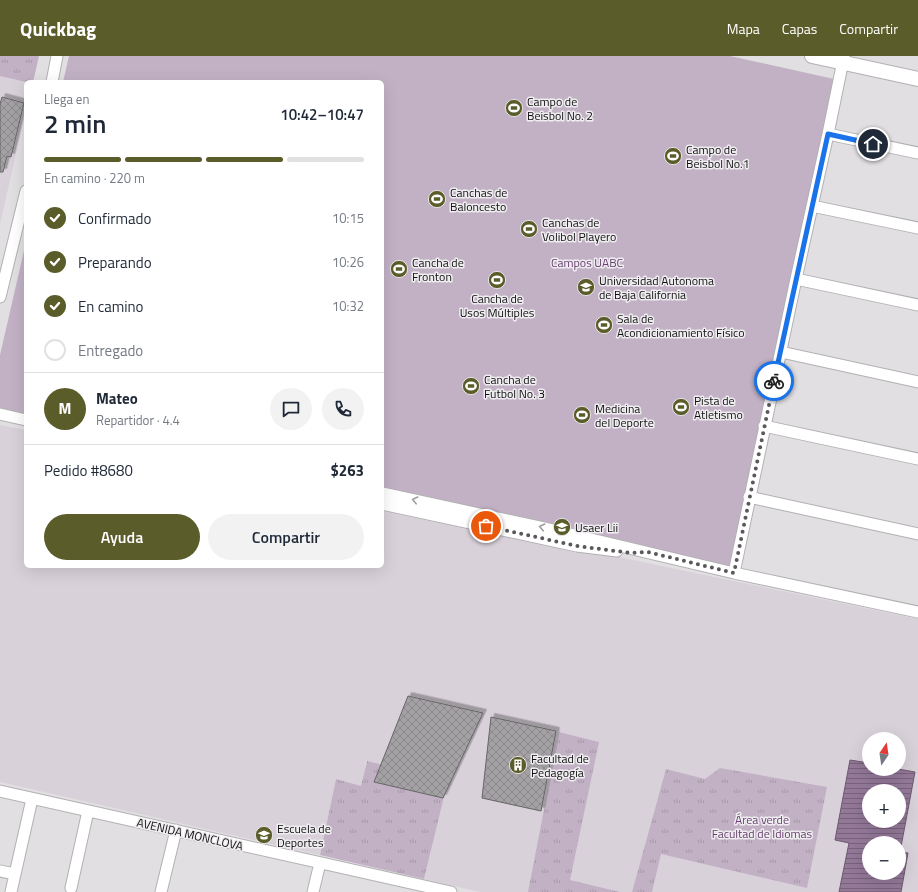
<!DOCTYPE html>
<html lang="es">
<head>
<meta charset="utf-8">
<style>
	:root { --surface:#fff; --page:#f2f2f3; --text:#1f2937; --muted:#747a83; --line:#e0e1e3; --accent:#5a5c29 }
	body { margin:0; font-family:"Titillium Web",sans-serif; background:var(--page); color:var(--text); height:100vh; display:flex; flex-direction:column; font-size:15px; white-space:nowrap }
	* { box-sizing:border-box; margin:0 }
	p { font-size:13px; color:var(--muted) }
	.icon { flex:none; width:22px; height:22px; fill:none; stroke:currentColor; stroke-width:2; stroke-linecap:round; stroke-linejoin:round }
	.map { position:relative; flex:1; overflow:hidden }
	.sheet { position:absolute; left:24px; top:24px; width:360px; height:488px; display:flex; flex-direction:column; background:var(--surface); border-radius:6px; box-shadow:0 4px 16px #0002 }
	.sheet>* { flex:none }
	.needle { width:26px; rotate:13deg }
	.fabs { position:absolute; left:862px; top:676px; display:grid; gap:8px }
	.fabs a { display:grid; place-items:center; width:44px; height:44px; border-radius:50%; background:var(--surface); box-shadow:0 4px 16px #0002; font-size:20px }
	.pin { position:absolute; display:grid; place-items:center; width:34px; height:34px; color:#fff; margin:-17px; border:2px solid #fff; border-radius:50%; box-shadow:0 1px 4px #0007 }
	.courier { position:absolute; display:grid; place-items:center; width:40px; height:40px; margin:-20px; border:3px solid #1a73e8; border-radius:50%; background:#fff; color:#222; box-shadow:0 1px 5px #0007 }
	.overview em { font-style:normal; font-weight:600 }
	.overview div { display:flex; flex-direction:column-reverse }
	.overview { display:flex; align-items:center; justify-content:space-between; height:68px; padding:0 20px }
	h1 { font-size:26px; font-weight:600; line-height:30px }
	.bar { display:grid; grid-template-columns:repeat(4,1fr); gap:6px 4px; align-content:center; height:48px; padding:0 20px }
	.bar i { height:5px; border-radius:3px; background:var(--line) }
	.bar .current { background:var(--accent) }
	.bar p { grid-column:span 4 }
	.line { display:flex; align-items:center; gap:10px; padding:0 20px; border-top:1px solid var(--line) }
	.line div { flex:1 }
	.round { display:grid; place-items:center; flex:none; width:42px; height:42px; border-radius:21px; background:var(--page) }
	ol { padding:0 20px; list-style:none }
	li { display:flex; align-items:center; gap:12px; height:44px }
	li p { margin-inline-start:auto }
	li .icon { padding:4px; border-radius:50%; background:var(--accent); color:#fff; stroke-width:4 }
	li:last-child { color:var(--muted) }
	li i { width:22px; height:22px; border:2px solid var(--line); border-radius:50% }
	.primary-button { display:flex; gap:8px; margin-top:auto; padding:8px 20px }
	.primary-button a { flex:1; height:46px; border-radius:24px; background:var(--accent); color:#fff; font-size:16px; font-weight:600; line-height:46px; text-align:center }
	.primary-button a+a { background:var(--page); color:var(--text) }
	header { display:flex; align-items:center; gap:24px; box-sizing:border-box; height:56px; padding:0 20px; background:var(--accent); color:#fff }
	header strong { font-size:19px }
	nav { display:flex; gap:22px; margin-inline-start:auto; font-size:14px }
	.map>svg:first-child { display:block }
	.built { fill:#d9d1da; fill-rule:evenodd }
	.park { fill:url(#park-tufts) }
	.pitch { fill:#c2b1c5 }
	.water { fill:url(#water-rules); stroke:#6c586f; fill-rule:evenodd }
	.building { fill:url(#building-cross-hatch); stroke:#676567; filter:url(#shadow) }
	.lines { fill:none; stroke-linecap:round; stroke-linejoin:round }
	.minor-casing { stroke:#b2b0b3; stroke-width:13 }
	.tertiary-casing { stroke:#b2b0b3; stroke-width:16 }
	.minor { stroke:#fff; stroke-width:11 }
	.tertiary { stroke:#fff; stroke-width:14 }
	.oneway { stroke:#9f9f9f }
	.done { stroke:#5a585a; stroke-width:4; stroke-dasharray:0 7.2 }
	.route { stroke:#1a73e8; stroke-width:5 }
	.labels { text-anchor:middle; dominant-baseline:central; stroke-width:3; stroke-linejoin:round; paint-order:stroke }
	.poi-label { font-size:12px; fill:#100f10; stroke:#efedf0; text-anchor:start }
	.park-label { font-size:12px; fill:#68416f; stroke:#efedf0 }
	.street-label { font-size:12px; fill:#100f10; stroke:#efedf0 }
</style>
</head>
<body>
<header>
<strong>Quickbag</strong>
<nav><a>Mapa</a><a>Capas</a><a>Compartir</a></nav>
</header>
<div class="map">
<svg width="918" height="836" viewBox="0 0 918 836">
	<defs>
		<pattern id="park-tufts" width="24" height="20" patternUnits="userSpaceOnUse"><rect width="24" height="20" fill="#c2b1c5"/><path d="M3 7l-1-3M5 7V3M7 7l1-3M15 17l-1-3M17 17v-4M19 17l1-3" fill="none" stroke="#a697a8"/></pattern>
		<pattern id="water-rules" width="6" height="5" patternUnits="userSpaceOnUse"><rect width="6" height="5" fill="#937898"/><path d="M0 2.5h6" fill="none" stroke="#77617b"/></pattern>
		<pattern id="building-cross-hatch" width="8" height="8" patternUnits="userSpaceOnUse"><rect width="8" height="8" fill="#a3a1a4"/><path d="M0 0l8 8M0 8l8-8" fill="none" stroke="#8b898c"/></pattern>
		<filter id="shadow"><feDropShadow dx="3.5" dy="-3.5" stdDeviation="0" flood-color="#0004"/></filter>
	</defs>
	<rect width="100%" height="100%" fill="#e2dfe2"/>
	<path class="built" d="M0,0h39l-6,26h-7v28l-26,114z
		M0,369l26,5v136h356v-61l270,59 266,55v273h-438l-56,-13 23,-99 -81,-19 -4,26 -26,-8 -16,76 -320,-73zM869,683h30v30h-30zM869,735h30v30h-30zM869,787h30v30h-30z"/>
	<path class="park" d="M0,0h39l-6,26h-7l-26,-6z
		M559,676l40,10 -29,138 50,12h-92z
		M367,705l81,19 -24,99 -104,-24 16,-76 25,7z
		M720,712l107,19 -20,101 -146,-34 -9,38h-20l34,-123 39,10z"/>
	<path class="pitch" d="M69,0h661l104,23 -104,488 -348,-76v-409h-319z
		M26,186v172l-26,-6v-53z"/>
	<path class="water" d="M850,704l19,3v6h29l17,3 -15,80 8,1 -7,39h-62l10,-49 -14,-3zM869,735h30v30h-30zM869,787h30v30h-30z"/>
	<path class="building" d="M2,41l22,6 -13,54 -4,-1 -4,16h-3v-68z
		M408,640l75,17 -40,85 -69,-16z
		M491,661l65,14 -15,80 -59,-13z"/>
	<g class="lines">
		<defs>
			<path id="minor" d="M52,26l5,-26
				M828,78l90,19
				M812,150l106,22
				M796,223l122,26
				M0,241l26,-106
				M781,296l137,30
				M0,358l26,6
				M764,370l154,33
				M382,437l162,35 190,45 184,39
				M749,441l169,37
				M382,448l195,42 40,5
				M734,517l62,-294 32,-145 16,-78
				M0,735l451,101
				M0,815l15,3
				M71,832l17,-77
				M11,836l21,-93
				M161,836l15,-62
				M313,836l7,-29"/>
			<path id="tertiary" d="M812,0l106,23"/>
		</defs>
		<use href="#minor" class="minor-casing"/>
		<use href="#tertiary" class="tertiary-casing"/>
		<use href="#minor" class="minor"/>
		<use href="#tertiary" class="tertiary"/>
	</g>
	<defs><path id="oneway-chevron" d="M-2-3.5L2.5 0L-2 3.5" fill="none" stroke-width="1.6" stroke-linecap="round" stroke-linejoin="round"/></defs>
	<g class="oneway">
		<use href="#oneway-chevron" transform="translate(415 444) rotate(-167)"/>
		<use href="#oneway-chevron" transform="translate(542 471) rotate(-168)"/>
	</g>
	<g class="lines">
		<path class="done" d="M486,470l91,20 54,7 17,-1 86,21 40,-192"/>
		<path class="route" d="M774,325l54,-247 45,10"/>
	</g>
	<defs>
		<symbol id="stadium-disc" viewBox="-11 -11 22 22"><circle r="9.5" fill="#5a5c29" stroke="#efedf0"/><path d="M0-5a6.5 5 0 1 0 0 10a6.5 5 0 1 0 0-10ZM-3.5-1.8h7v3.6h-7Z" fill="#fff"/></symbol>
		<symbol id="university-disc" viewBox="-11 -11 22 22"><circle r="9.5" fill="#5a5c29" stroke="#efedf0"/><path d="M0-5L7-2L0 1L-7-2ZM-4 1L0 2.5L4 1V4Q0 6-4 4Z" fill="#fff"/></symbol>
		<symbol id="school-disc" viewBox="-11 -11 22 22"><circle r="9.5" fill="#5a5c29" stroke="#efedf0"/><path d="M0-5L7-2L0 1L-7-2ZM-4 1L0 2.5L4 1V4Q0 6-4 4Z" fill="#fff"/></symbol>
		<symbol id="building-disc" viewBox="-11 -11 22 22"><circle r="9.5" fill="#5a5c29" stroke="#efedf0"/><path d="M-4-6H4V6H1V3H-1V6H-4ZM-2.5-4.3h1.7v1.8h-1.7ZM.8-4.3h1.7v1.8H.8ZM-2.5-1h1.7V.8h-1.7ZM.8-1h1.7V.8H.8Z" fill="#fff"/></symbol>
	</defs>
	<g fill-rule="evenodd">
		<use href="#stadium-disc" x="504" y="42" width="20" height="20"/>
		<use href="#stadium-disc" x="663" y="90" width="20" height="20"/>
		<use href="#stadium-disc" x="427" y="133" width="20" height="20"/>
		<use href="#stadium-disc" x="519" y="163" width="20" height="20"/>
		<use href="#stadium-disc" x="389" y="203" width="20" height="20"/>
		<use href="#stadium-disc" x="487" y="214" width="20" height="20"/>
		<use href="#university-disc" x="576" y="221" width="20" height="20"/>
		<use href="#stadium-disc" x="594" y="259" width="20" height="20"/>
		<use href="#stadium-disc" x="461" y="320" width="20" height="20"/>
		<use href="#stadium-disc" x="671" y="341" width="20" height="20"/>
		<use href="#stadium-disc" x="572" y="349" width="20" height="20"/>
		<use href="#school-disc" x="552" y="461" width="20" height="20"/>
		<use href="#building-disc" x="508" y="699" width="20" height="20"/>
		<use href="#university-disc" x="254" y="769" width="20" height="20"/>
	</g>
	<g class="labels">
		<g class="poi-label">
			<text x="527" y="45">Campo de<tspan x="527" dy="14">Beisbol No. 2</tspan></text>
			<text x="686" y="93">Campo de<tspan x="686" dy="14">Beisbol No.1</tspan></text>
			<text x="450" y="136">Canchas de<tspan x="450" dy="14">Baloncesto</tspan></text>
			<text x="542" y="166">Canchas de<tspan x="542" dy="14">Volibol Playero</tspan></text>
			<text x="412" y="206">Cancha de<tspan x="412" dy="14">Fronton</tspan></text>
			<text x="599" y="224">Universidad Autonoma<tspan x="599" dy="14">de Baja California</tspan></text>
			<text x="497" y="242" text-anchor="middle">Cancha de<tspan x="497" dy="14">Usos Múltiples</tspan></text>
			<text x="617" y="262">Sala de<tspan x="617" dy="14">Acondicionamiento Físico</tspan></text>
			<text x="484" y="323">Cancha de<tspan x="484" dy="14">Futbol No. 3</tspan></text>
			<text x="694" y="344">Pista de<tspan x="694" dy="14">Atletismo</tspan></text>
			<text x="595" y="352">Medicina<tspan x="595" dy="14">del Deporte</tspan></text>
			<text x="575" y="471">Usaer Lii</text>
			<text x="531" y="702">Facultad de<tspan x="531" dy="14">Pedagogía</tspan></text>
			<text x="277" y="772">Escuela de<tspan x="277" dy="14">Deportes</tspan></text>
		</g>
		<g class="park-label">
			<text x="587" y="206">Campos UABC</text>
			<text x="762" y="763">Área verde<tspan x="762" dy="14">Facultad de Idiomas</tspan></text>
		</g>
		<g class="street-label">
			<text transform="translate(190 778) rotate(13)">AVENIDA MONCLOVA</text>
		</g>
	</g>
</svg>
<div class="fabs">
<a><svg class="needle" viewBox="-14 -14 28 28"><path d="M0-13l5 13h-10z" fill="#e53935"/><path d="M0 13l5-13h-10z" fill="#747a83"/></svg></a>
<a>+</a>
<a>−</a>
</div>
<div class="pin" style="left:486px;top:470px;background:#ea580c"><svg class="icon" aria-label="bag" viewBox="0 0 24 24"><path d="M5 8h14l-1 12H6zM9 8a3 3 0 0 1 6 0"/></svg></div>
<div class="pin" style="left:873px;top:88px;background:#1f2937"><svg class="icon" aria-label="home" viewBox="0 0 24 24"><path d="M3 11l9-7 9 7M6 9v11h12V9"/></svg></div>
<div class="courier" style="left:774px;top:325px"><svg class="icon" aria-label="bike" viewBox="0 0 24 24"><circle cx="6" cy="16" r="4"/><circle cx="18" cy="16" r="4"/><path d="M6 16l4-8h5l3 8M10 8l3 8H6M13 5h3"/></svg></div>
<section class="sheet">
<div class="overview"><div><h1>2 min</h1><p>Llega en</p></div><em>10:42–10:47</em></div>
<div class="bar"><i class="current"></i><i class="current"></i><i class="current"></i><i></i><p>En camino · 220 m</p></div>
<ol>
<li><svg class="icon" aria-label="check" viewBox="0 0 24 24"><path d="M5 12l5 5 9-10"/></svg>Confirmado<p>10:15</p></li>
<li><svg class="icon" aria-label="check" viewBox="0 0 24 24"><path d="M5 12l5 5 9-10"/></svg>Preparando<p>10:26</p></li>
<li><svg class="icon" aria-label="check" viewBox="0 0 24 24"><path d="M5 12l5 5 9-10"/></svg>En camino<p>10:32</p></li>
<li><i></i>Entregado</li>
</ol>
<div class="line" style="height:72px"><b class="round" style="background:var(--accent);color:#fff">M</b><div><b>Mateo</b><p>Repartidor · 4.4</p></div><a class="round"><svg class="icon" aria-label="chat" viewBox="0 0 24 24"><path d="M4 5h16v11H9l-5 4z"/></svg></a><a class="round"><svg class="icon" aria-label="phone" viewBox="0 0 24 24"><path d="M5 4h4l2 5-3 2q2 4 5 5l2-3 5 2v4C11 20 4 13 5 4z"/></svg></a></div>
<div class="line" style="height:52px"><div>Pedido #8680</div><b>$263</b></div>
<div class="primary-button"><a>Ayuda</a><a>Compartir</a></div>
</section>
</div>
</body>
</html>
